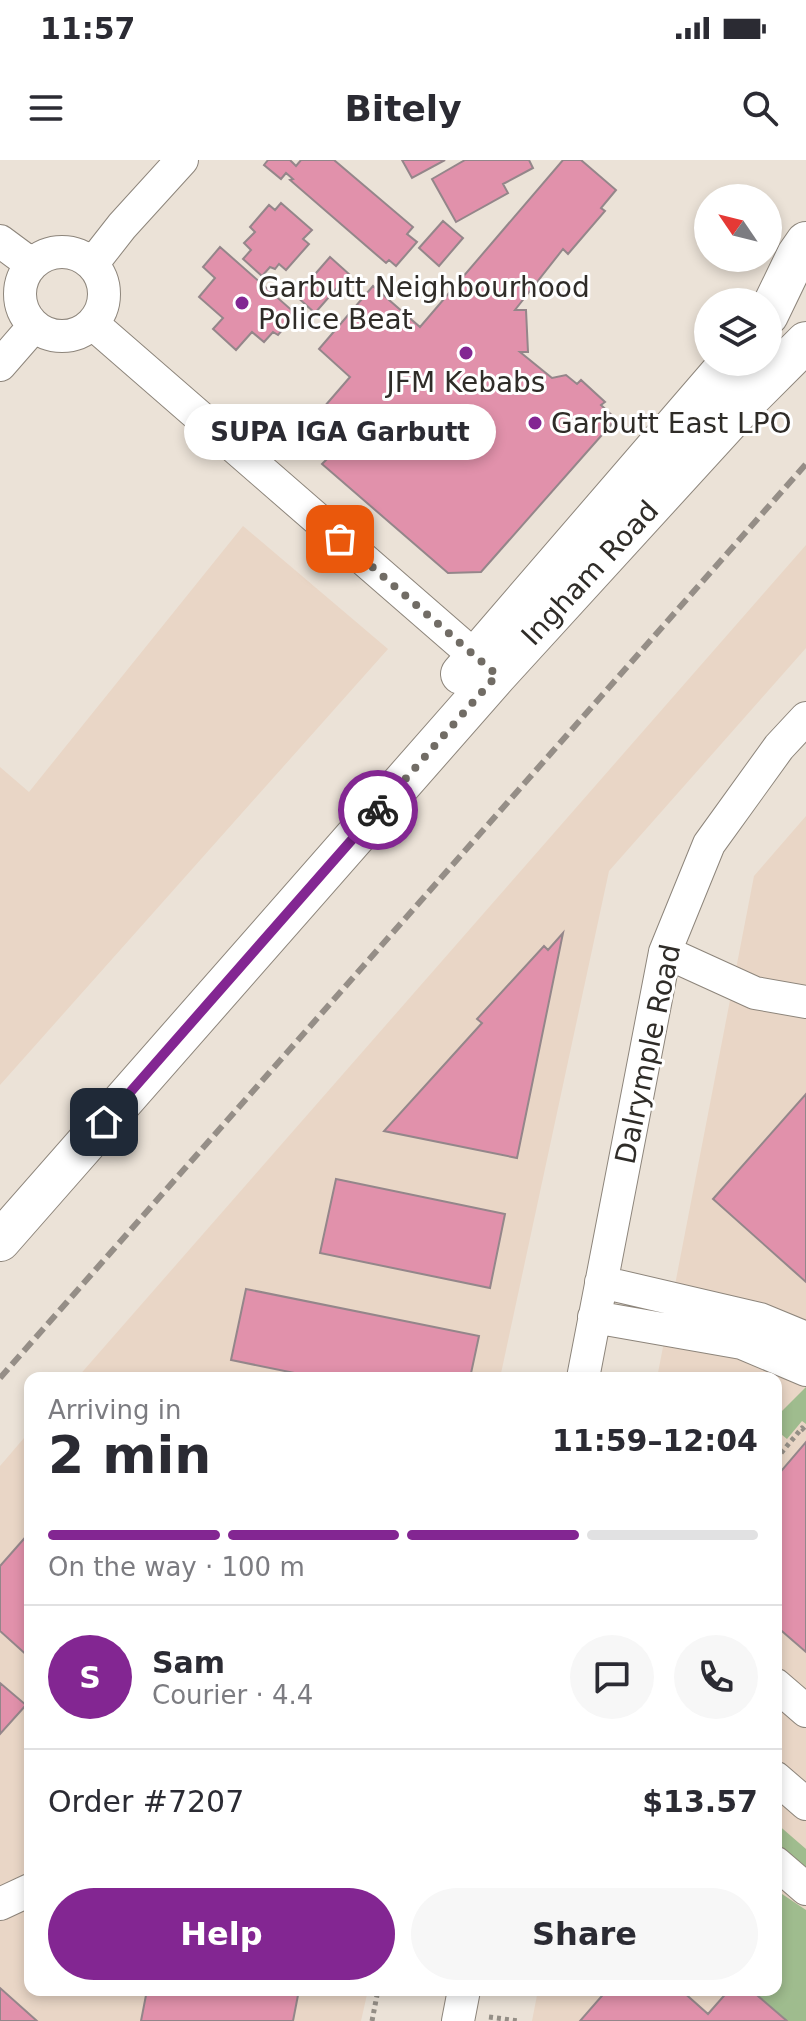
<!DOCTYPE html>
<html lang="en">
<head>
<meta charset="utf-8">
<style>
	:root { --surface:#fff; --page:#f7f7f7; --text:#2b2b33; --muted:#7c7c81; --line:#e1e1e2; --accent:#832692 }
	body { margin:0; font-family:"DejaVu Sans",sans-serif; background:var(--page); color:var(--text); height:100vh; display:flex; flex-direction:column; font-size:30px; white-space:nowrap }
	* { box-sizing:border-box; margin:0 }
	p { font-size:26px; color:var(--muted) }
	.icon { flex:none; width:44px; height:44px; fill:none; stroke:currentColor; stroke-width:2; stroke-linecap:round; stroke-linejoin:round }
	.map { position:relative; flex:1; overflow:hidden }
	.side { position:absolute; left:24px; top:1212px; width:758px; height:624px; display:flex; flex-direction:column; background:var(--surface); border-radius:16px; box-shadow:0 4px 12px #0003 }
	.side>* { flex:none }
	.needle { width:52px; rotate:305deg }
	.controls { position:absolute; left:694px; top:24px; display:grid; gap:16px }
	.controls a { display:grid; place-items:center; width:88px; height:88px; border-radius:50%; background:var(--surface); box-shadow:0 4px 12px #0003; font-size:40px }
	.pin { position:absolute; display:grid; place-items:center; width:68px; height:68px; color:#fff; margin:-34px; border-radius:16px; box-shadow:0 4px 12px #0006 }
	.courier { position:absolute; display:grid; place-items:center; width:80px; height:80px; margin:-40px; border:6px solid #832692; border-radius:50%; background:#fff; color:#222; box-shadow:0 2px 10px #0007 }
	.bubble { position:absolute; height:56px; border-radius:28px; background:var(--surface); box-shadow:0 4px 12px #0003; font-size:26px; font-weight:800; line-height:56px; text-align:center }
	.overview em { font-style:normal; font-weight:800 }
	.overview div { display:flex; flex-direction:column-reverse }
	.overview { display:flex; align-items:center; justify-content:space-between; height:136px; padding:0 24px }
	h1 { font-size:52px; font-weight:800; line-height:60px }
	.bar { display:grid; grid-template-columns:repeat(4,1fr); gap:12px 8px; align-content:center; height:96px; padding:0 24px }
	.bar i { height:10px; border-radius:6px; background:var(--line) }
	.bar .on { background:var(--accent) }
	.bar p { grid-column:span 4 }
	.line { display:flex; align-items:center; gap:20px; padding:0 24px; border-top:2px solid var(--line) }
	.line div { flex:1 }
	.round { display:grid; place-items:center; flex:none; width:84px; height:84px; border-radius:42px; background:var(--page) }
	.button { display:flex; gap:16px; margin-top:auto; padding:16px 24px }
	.button a { flex:1; height:92px; border-radius:48px; background:var(--accent); color:#fff; font-size:32px; font-weight:800; line-height:92px; text-align:center }
	.button a+a { background:var(--page); color:var(--text) }
	.status { display:flex; justify-content:space-between; align-items:center; height:56px; padding:0 40px; background:var(--surface); direction:ltr }
	.status svg { height:22px; fill:currentColor }
	header { display:flex; justify-content:space-between; align-items:center; height:104px; padding:0 24px; background:var(--surface); font-size:36px; font-weight:800 }
	.map>svg:first-child { display:block }
	.industrial { fill:#e9d6c6 }
	.green { fill:#9fbc8e }
	.building { fill:#e191ab; stroke:#94868a; stroke-width:2 }
	.lines { fill:none; stroke-linecap:round; stroke-linejoin:round }
	.minor-casing { stroke:#8d857b; stroke-width:34 }
	.major-casing { stroke:#8d857b; stroke-width:42 }
	.path { stroke:#948e86; stroke-width:5; stroke-dasharray:4 4; stroke-linecap:butt }
	.minor { stroke:#fff; stroke-width:32 }
	.major { stroke:#fff; stroke-width:40 }
	.rail { stroke:#958e87; stroke-width:6; stroke-dasharray:12 6; stroke-linecap:butt }
	.done { stroke:#716c65; stroke-width:8; stroke-dasharray:0 14.4 }
	.route { stroke:#832692; stroke-width:10 }
	.poi-dot { fill:#832692; stroke:#fff; stroke-width:3 }
	.labels { text-anchor:middle; dominant-baseline:central; stroke-width:6; stroke-linejoin:round; paint-order:stroke }
	.poi-label { font-size:28px; fill:#2f2c28; stroke:#fff; text-anchor:start }
	.street-label { font-size:28px; fill:#2f2c28; stroke:#fff }
</style>
</head>
<body>
<div class="status"><b>11:57</b><svg viewBox="0 0 49 12"><path d="M0 12V9h3v3zM5 12V6h3v6zM10 12V3h3v9zM15 12V0h3v12zM26 1h20v11H26zM47 4h2v5h-2z"/></svg></div>
<header><svg class="icon" aria-label="menu" viewBox="0 0 24 24"><path d="M4 6h16M4 12h16M4 18h16"/></svg>Bitely<svg class="icon" aria-label="search" viewBox="0 0 24 24"><circle cx="10" cy="10" r="6"/><path d="M15 15l6 6"/></svg></header>
<div class="map">
<svg width="806" height="1861" viewBox="0 0 806 1861">
	<rect width="100%" height="100%" fill="#ebe2d7"/>
	<path class="industrial" d="M243,366l145,123 -388,436v-318l29,25z
		M806,385v103l-197,223 -109,507h-423z
		M806,656v1205h-274l6,-31h238v-612h-119l97,-502z
		M30,1271v559h338l-7,31h-361v-555z"/>
	<path class="green" d="M806,1227v37l-4,-3 -15,18 -11,-9v-13z
		M776,1663l30,26v20l-30,-26z
		M776,1730l30,20v111h-19l-36,-31h25z"/>
	<path class="building" d="M268,0h22l6,6 5,-6h33l79,67 -6,7 10,8 -21,24 -7,-6 -3,3 -96,-83 3,-1 -7,-6 -5,6 -17,-14z
		M402,0h43l-33,18z
		M465,0h64l4,8 -30,16 5,9 -52,29 -24,-43z
		M563,0h18l35,30 -15,18 4,3 -37,43 -5,-5 -48,61h11l2,42h-8l32,26 14,-3 11,9 4,-4 24,22 -4,3 15,14 -135,153 -33,1 -126,-109 5,-5 -12,-11 18,-21 -15,-13 32,-37 -31,-28 54,-63 47,41z
		M281,43l31,27 -9,9 6,5 -23,26 -7,-6 -4,5 -5,-2 -8,9 -19,-17 8,-9 -7,-7 11,-11 -5,-5 19,-22 6,5z
		M443,61l20,17 -24,28 -20,-18z
		M220,87l76,67 -18,21 -5,-3 -9,10 -12,-10 -16,18 -23,-21 10,-11 -24,-21 16,-19 -12,-11z
		M330,97l19,17 -34,39 -19,-17z
		M563,773l-46,225 -133,-27 98,-108 -5,-4 67,-73 4,4z
		M806,934v188l-93,-83z
		M336,1019l169,35 -15,74 -170,-35z
		M246,1129l233,47 -9,42h-151l-88,-18z
		M806,1282v210l-30,-26v-149z
		M30,1372v126l-30,-27v-65z
		M0,1523l26,22 -26,29z
		M0,1828l37,33h-37z
		M147,1830h152l-6,31h-152z
		M607,1830h74l27,24 21,-24h22l36,31h-207z"/>
	<g class="lines">
		<defs>
			<path id="minor" d="M0,81l31,23
				M20 134a42 42 0 1 1 84 0a42 42 0 1 1-84 0Z
				M93,103l29,-37 60,-66
				M93,164l399,347
				M0,205l34,-39
				M665,792l90,41 51,9
				M601,1122l159,37 46,19
				M594,1157l148,26 64,27
				M583,1218l82,-426 44,-108 70,-97 27,-29
				M776,1525l30,26
				M776,1618l30,26
				M776,1703l30,26
				M0,1744l30,-14
				M458,1861l6,-31"/>
			<path id="major" d="M768,155l29,-60 9,-13
				M461,514l269,-312
				M0,1081l497,-566 255,-279 54,-54"/>
		</defs>
		<use href="#minor" class="minor-casing"/>
		<use href="#major" class="major-casing"/>
		<path class="path" d="M776,1299l26,-31 4,4
			M489,1857l30,4
			M372,1861l6,-31"/>
		<use href="#minor" class="minor"/>
		<use href="#major" class="major"/>
		<path class="rail" d="M0,1218l806,-914"/>
	</g>
	<g class="lines">
		<path class="done" d="M340,379l157,136 -119,135"/>
		<path class="route" d="M104,962l274,-312"/>
	</g>
	<g class="poi-dot">
		<circle cx="242" cy="143" r="8"/>
		<circle cx="466" cy="193" r="8"/>
		<circle cx="535" cy="263" r="8"/>
	</g>
	<g class="labels">
		<g class="poi-label">
			<text x="258" y="127">Garbutt Neighbourhood<tspan x="258" dy="32">Police Beat</tspan></text>
			<text x="466" y="222" text-anchor="middle">JFM Kebabs</text>
			<text x="551" y="263">Garbutt East LPO</text>
		</g>
		<g class="street-label">
			<text transform="translate(590 413) rotate(-47)">Ingham Road</text>
			<text transform="translate(648 894) rotate(-78)">Dalrymple Road</text>
		</g>
	</g>
</svg>
<div class="controls">
<a><svg class="needle" viewBox="-14 -14 28 28"><path d="M0-13l5 13h-10z" fill="#e53935"/><path d="M0 13l5-13h-10z" fill="#7c7c81"/></svg></a>
<a><svg class="icon" aria-label="layers" viewBox="0 0 24 24"><path d="M12 4l9 5-9 5-9-5zM3 14l9 5 9-5"/></svg></a>
</div>
<div class="pin" style="left:340px;top:379px;background:#ea580c"><svg class="icon" aria-label="bag" viewBox="0 0 24 24"><path d="M5 8h14l-1 12H6zM9 8a3 3 0 0 1 6 0"/></svg></div>
<div class="pin" style="left:104px;top:962px;background:#1f2937"><svg class="icon" aria-label="home" viewBox="0 0 24 24"><path d="M3 11l9-7 9 7M6 9v11h12V9"/></svg></div>
<div class="courier" style="left:378px;top:650px"><svg class="icon" aria-label="bike" viewBox="0 0 24 24"><circle cx="6" cy="16" r="4"/><circle cx="18" cy="16" r="4"/><path d="M6 16l4-8h5l3 8M10 8l3 8H6M13 5h3"/></svg></div>
<div class="bubble" style="left:184px;top:244px;width:312px">SUPA IGA Garbutt</div>
<section class="side">
<div class="overview"><div><h1>2 min</h1><p>Arriving in</p></div><em>11:59–12:04</em></div>
<div class="bar"><i class="on"></i><i class="on"></i><i class="on"></i><i></i><p>On the way · 100 m</p></div>
<div class="line" style="height:144px"><b class="round" style="background:var(--accent);color:#fff">S</b><div><b>Sam</b><p>Courier · 4.4</p></div><a class="round"><svg class="icon" aria-label="chat" viewBox="0 0 24 24"><path d="M4 5h16v11H9l-5 4z"/></svg></a><a class="round"><svg class="icon" aria-label="phone" viewBox="0 0 24 24"><path d="M5 4h4l2 5-3 2q2 4 5 5l2-3 5 2v4C11 20 4 13 5 4z"/></svg></a></div>
<div class="line" style="height:104px"><div>Order #7207</div><b>$13.57</b></div>
<div class="button"><a>Help</a><a>Share</a></div>
</section>
</div>
</body>
</html>
